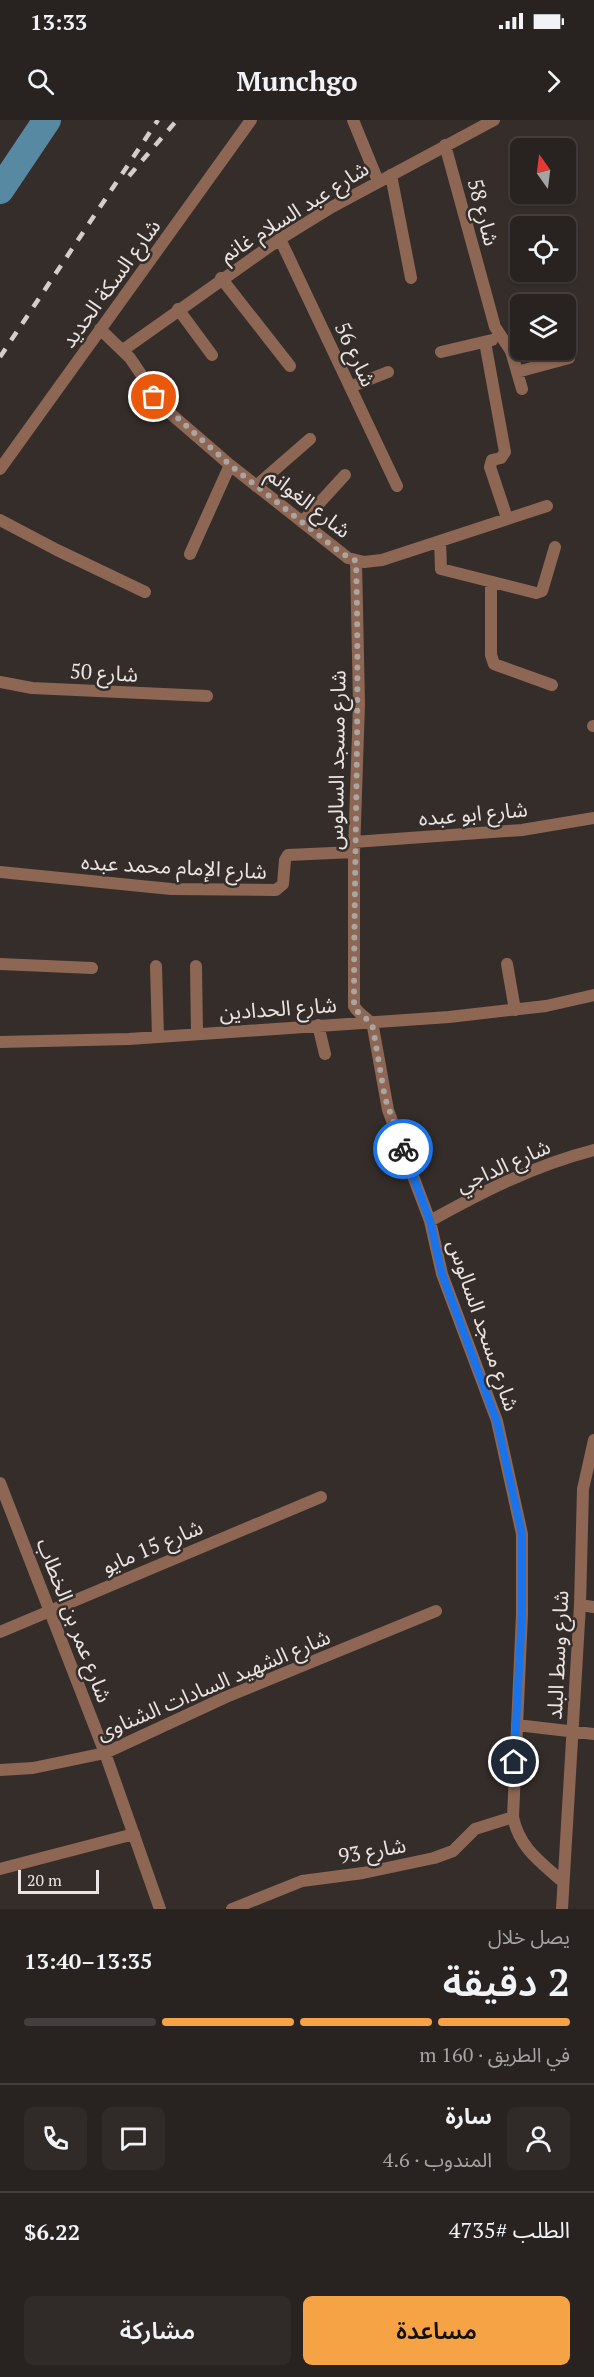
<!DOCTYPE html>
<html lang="ar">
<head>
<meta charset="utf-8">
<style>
	:root { --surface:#282220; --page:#302a29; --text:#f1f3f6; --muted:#a5a4a5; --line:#443f3e; --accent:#f5a345 }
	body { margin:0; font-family:"PT Serif","Noto Sans Arabic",serif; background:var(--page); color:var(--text); direction:rtl; height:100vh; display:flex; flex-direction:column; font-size:22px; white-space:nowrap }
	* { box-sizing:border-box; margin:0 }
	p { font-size:20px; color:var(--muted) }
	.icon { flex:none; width:33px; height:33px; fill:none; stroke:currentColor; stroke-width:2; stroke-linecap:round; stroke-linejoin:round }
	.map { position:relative; height:1789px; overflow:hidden; direction:ltr }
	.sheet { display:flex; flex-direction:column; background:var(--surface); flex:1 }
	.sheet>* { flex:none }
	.needle { width:39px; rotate:346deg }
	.fabs { position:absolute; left:510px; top:18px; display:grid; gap:12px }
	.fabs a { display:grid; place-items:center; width:66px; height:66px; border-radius:9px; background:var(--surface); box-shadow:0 2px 4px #0004,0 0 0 2px var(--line); font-size:30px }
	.scale { position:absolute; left:18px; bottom:15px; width:81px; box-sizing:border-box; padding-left:6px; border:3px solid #eae5e3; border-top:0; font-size:16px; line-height:21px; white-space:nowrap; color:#eae5e3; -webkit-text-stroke:4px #352d2a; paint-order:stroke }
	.pin { position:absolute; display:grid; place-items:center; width:51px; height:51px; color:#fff; margin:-26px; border:3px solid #fff; border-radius:50%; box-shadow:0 2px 6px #0007 }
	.courier { position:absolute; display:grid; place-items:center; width:60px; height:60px; margin:-30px; border:4px solid #1a73e8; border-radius:50%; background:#fff; color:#222; box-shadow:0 2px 8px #0007 }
	.summary em { font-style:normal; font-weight:600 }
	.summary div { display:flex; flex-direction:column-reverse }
	.summary { display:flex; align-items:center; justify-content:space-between; height:102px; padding:0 24px }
	h1 { font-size:39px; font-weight:600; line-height:45px }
	.bar { display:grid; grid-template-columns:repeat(4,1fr); gap:9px 6px; align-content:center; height:72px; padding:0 24px }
	.bar i { height:8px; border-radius:4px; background:var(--line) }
	.bar .selected { background:var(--accent) }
	.bar p { grid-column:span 4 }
	.line { display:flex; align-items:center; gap:15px; padding:0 24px; border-top:2px solid var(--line) }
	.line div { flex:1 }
	.round { display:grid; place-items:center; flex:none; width:63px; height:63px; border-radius:9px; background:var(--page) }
	.button { display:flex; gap:12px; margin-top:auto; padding:12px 24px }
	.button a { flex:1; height:69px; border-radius:9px; background:var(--accent); color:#111; font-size:24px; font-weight:600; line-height:69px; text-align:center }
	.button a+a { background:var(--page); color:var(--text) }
	.status { display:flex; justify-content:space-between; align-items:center; height:42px; padding:0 30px; background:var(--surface); direction:ltr }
	.status svg { height:16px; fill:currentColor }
	header { display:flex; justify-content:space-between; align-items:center; height:78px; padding:0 24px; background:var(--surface); font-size:27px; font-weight:600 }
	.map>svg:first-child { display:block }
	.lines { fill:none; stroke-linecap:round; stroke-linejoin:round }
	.canal { stroke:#5789a3; stroke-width:28 }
	.minor { stroke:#8d6654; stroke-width:12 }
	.rail { stroke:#d3cecc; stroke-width:4.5; stroke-dasharray:10 10; stroke-linecap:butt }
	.done { stroke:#aba5a2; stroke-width:6; stroke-dasharray:0 10.8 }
	.route { stroke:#1a73e8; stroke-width:8 }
	.labels { text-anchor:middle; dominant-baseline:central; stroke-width:5; stroke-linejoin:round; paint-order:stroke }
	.street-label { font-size:21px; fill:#eae5e3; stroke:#352d2a }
</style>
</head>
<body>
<div class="status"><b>13:33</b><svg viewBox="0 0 49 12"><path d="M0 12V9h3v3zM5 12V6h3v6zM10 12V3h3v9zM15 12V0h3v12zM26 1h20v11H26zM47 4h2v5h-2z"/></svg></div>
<header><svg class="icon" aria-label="forward" viewBox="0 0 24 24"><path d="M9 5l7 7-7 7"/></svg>Munchgo<svg class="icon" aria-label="search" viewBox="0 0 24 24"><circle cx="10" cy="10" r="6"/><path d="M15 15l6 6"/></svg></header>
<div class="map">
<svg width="594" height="1789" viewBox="0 0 594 1789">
	<rect width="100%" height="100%" fill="#352d2a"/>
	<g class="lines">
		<path class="canal" d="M0,70l47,-70"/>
		<path class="minor" d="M353,0l25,61
			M445,25l50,182 16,24 11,38
			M391,55l20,103
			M280,119l117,247
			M221,158l69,88
			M178,189l34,46
			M100,209l30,29 34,50 66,57 118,93 16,4 18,-2 165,-54
			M485,222l20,110 -4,6 -9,2 -2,7 17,51
			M123,230l157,-111 52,-32 162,-87
			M441,232l51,-12
			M517,252l52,-14
			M350,267l38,-15
			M0,349l251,-349
			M256,366l54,-47
			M0,400l57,30 88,42
			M302,402l43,-47
			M440,421l1,28 95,24 6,-2 13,-44
			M190,434l40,-89
			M356,441l3,143 -5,148v154c5,10 15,11 19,21l15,83 42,111 12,53 55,147 25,113v80l-9,203c6,30 26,44 49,64
			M491,462v73l3,9 58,21
			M0,562l32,6 175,8
			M593,606h1
			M354,722l168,-12 72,-12
			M0,752l171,17 105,1 7,-6 2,-24 3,-5 66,-3
			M0,844l92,4
			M507,844l8,46
			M156,846l2,71
			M196,846l1,68
			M318,905l7,29
			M0,922l129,-3 320,-22 97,-11 48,-11
			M430,1101c52,-29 105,-56 164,-71
			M0,1363l105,270 55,156
			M580,1485l14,2
			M0,1512l321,-135
			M517,1605l77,9
			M0,1650l33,-2 72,-15 121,-56 210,-86
			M0,1749l134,-35
			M232,1789l70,-28 61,-8 71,-15 19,-7 22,-22 38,-12
			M562,1789l18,-304 3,-116 11,-49"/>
		<path class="rail" d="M129,56l48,-56
			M0,237l158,-237"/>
	</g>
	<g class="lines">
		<path class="done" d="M154,277l76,68 111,88 15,8c4,148 -2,297 -2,445 4,10 15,11 19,22l12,70 18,51"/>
		<path class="route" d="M403,1029l27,72 12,53 55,148 25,112v80l-8,148"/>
	</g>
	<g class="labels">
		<g class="street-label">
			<text transform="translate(294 91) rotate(-32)">شارع عبد السلام غانم</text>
			<text transform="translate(484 92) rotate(75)">شارع 58</text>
			<text transform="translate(110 163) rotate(-54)">شارع السكة الحديد</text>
			<text transform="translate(356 234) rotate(65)">شارع 56</text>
			<text transform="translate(309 382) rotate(38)">شارع الغوانم</text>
			<text transform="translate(104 552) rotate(3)">شارع 50</text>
			<text transform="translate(336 640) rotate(-89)">شارع مسجد السالوس</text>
			<text transform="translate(473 693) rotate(-5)">شارع ابو عبده</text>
			<text transform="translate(174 746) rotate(3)">شارع الإمام محمد عبده</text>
			<text transform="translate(278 888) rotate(-4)">شارع الحدادين</text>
			<text transform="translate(503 1045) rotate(-24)">شارع الداجي</text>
			<text transform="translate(484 1205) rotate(71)">شارع مسجد السالوس</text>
			<text transform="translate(152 1426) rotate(-23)">شارع 15 مايو</text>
			<text transform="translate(75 1500) rotate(69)">شارع عمر بن الخطاب</text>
			<text transform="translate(557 1535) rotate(-87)">شارع وسط البلد</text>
			<text transform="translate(213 1564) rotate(-23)">شارع الشهيد السادات الشناوى</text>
			<text transform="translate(372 1730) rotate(-10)">شارع 93</text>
		</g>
	</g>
</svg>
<div class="fabs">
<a><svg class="needle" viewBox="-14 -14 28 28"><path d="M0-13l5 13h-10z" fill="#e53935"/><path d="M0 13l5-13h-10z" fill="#a5a4a5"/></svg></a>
<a><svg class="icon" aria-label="locate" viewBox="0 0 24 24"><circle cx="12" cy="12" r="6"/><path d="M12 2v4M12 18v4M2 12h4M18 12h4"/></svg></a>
<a><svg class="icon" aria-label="layers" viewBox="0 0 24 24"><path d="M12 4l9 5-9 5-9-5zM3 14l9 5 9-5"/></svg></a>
</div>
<div class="scale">20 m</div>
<div class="pin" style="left:154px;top:277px;background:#ea580c"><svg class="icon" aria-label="bag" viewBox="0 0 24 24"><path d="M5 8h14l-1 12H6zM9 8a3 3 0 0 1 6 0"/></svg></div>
<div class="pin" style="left:514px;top:1642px;background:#1f2937"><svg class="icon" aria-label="home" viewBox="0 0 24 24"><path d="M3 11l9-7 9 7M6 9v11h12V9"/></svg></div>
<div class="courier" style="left:403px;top:1029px"><svg class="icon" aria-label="bike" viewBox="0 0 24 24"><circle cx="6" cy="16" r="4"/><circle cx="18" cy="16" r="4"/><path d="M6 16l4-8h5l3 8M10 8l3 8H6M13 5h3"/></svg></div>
</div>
<section class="sheet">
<div class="summary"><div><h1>2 دقيقة</h1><p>يصل خلال</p></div><em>13:35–13:40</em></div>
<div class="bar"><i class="selected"></i><i class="selected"></i><i class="selected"></i><i></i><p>في الطريق · 160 m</p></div>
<div class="line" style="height:108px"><a class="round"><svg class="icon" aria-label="person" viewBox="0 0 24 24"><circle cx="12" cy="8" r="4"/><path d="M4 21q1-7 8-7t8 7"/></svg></a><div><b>سارة</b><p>المندوب · 4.6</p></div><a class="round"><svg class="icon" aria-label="chat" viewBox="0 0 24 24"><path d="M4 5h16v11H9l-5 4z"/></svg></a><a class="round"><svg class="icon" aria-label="phone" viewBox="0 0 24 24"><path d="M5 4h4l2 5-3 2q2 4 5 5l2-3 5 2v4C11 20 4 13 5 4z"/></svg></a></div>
<div class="line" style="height:78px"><div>الطلب #4735</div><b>$6.22</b></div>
<div class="button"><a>مساعدة</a><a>مشاركة</a></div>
</section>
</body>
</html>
